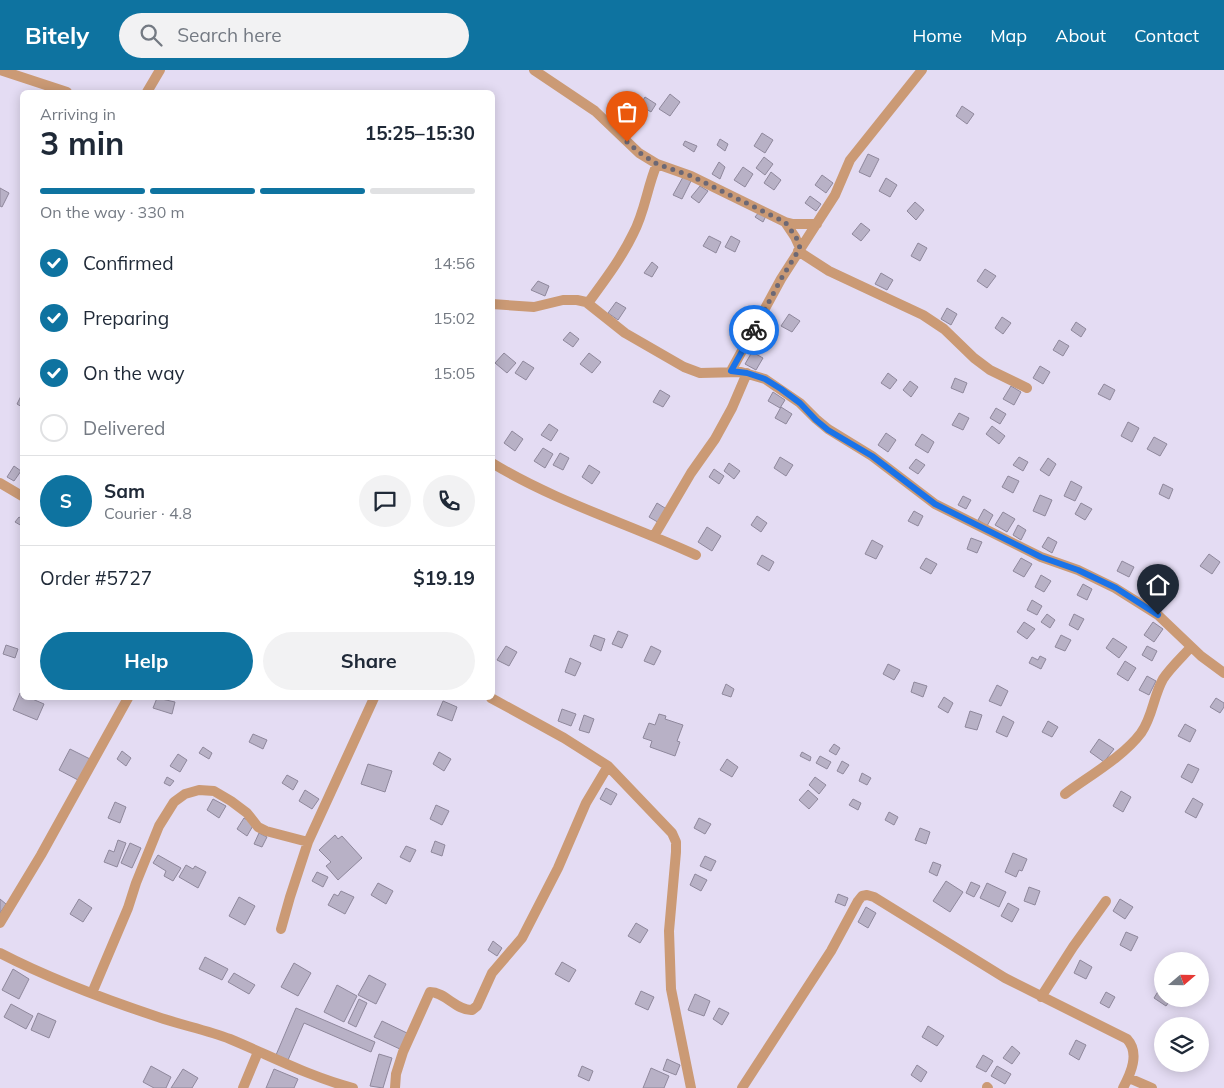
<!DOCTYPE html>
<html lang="en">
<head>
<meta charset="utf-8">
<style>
	:root { --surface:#fff; --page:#f2f2f3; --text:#1f2937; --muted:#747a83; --line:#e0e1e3; --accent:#0e73a0 }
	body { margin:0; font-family:Mulish,sans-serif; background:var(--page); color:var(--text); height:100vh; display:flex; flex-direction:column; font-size:19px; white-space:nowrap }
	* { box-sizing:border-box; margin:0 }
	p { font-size:16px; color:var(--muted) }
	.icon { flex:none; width:28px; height:28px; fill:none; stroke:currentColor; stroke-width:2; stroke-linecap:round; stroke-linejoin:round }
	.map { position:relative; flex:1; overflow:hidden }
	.side { position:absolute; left:20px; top:20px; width:475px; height:610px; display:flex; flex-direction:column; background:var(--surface); border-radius:8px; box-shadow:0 2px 12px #0003 }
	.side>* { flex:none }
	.needle { width:32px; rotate:70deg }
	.fabs { position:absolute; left:1154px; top:882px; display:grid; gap:10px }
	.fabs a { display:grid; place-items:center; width:55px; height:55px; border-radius:50%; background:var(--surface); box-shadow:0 2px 12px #0003; font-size:25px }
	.pin { position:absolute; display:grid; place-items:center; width:42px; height:42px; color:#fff; margin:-51px -21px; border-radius:50% 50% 50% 0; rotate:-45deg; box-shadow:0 0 5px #0007 }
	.pin .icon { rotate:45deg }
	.courier { position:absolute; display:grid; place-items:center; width:50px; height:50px; margin:-25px; border:4px solid #1a73e8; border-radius:50%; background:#fff; color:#222; box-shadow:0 1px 6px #0007 }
	.overview em { font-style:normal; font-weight:700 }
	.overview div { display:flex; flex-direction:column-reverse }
	.overview { display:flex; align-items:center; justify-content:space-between; height:85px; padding:0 20px }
	h1 { font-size:32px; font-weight:700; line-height:38px }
	.bar { display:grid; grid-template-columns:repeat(4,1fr); gap:8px 5px; align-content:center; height:60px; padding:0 20px }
	.bar i { height:6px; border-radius:4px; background:var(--line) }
	.bar .selected { background:var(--accent) }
	.bar p { grid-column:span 4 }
	.line { display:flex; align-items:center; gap:12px; padding:0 20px; border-top:1px solid var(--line) }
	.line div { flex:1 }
	.round { display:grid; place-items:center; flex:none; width:52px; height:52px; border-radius:26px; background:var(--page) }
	ol { padding:0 20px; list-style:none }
	li { display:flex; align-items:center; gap:15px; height:55px }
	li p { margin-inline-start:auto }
	li .icon { padding:5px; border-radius:50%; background:var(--accent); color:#fff; stroke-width:4 }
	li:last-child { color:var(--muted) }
	li i { width:28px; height:28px; border:2px solid var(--line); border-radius:50% }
	.action { display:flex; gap:10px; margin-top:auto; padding:10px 20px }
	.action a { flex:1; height:58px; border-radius:30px; background:var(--accent); color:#fff; font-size:20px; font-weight:700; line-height:58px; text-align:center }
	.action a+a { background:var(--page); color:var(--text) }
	header { display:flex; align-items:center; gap:30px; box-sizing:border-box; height:70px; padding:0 25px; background:var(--accent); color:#fff }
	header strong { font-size:24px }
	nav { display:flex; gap:28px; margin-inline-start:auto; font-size:18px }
	.search { width:350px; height:45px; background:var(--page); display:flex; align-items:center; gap:12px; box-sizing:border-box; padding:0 18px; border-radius:28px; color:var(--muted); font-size:19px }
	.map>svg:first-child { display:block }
	.building { fill:#b8b1c6; stroke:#8f889c }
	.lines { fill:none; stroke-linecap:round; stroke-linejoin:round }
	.street { stroke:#cb9a75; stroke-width:10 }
	.done { stroke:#6c6875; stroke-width:5; stroke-dasharray:0 9 }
	.route { stroke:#1a73e8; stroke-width:6 }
</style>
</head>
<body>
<header>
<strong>Bitely</strong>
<div class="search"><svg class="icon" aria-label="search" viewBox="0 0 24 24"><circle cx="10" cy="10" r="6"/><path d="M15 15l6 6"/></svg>Search here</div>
<nav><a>Home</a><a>Map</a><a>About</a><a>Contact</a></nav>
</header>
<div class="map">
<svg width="1224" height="1018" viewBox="0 0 1224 1018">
	<rect width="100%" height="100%" fill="#e4dcf3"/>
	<path class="building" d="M670,24l10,8 -10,14 -11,-7z
		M645,27l11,7 -5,8 -11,-7z
		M615,36l8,5 -2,7 -10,-6z
		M962,36l12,8 -7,10 -11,-8z
		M626,50l9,5 -3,6 -9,-5z
		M762,63l11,7 -8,13 -11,-7z
		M720,69l8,5 -3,7 -8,-6z
		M685,71l12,5 -3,6 -11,-7z
		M868,84l11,5 -9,18 -11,-5z
		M764,87l9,7 -8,11 -9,-7z
		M719,92l6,5 -5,12 -8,-5z
		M743,97l10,7 -8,13 -11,-7z
		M771,102l10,8 -7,10 -10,-7z
		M822,105l11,8 -7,10 -11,-8z
		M683,107l8,4 -9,18 -9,-4z
		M886,108l11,7 -7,12 -11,-6z
		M700,116l8,5 -9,12 -8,-6z
		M0,118l9,5 -7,14 -2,-1z
		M810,126l11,8 -5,7 -11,-8z
		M915,132l9,8 -8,10 -9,-9z
		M759,142l7,4 -3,6 -8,-5z
		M861,153l9,7 -9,11 -9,-7z
		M709,166l12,6 -5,11 -13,-7z
		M731,166l9,5 -5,11 -10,-5z
		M918,173l9,5 -7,13 -9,-5z
		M652,192l6,5 -6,10 -8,-4z
		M985,199l11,7 -9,12 -10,-7z
		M881,203l12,7 -6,10 -12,-6z
		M538,211l11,5 -4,10 -14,-6z
		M616,232l10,6 -8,12 -10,-7z
		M947,238l10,6 -6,11 -10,-6z
		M789,244l11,7 -8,11 -11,-6z
		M1002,247l9,6 -8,11 -8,-6z
		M1076,252l10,7 -5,8 -10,-7z
		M767,260l10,7 -6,10 -10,-6z
		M570,262l9,7 -6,8 -10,-7z
		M1059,270l10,6 -6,10 -10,-6z
		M752,282l11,6 -7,12 -11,-6z
		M504,283l12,10 -9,10 -12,-10z
		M589,283l12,9 -9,11 -12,-9z
		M523,291l11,7 -8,12 -11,-7z
		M1040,296l10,6 -7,12 -10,-6z
		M888,303l9,7 -7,9 -9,-6z
		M955,308l12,5 -4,10 -12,-5z
		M910,311l8,6 -7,10 -8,-7z
		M1104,314l11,6 -5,10 -12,-6z
		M1011,316l10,6 -7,13 -11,-6z
		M660,320l10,6 -7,11 -10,-5z
		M773,322l12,8 -5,8 -12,-7z
		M22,324v13l-5,-3z
		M781,337l11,7 -6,10 -11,-6z
		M996,338l10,6 -6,10 -10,-6z
		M959,343l10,5 -6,12 -11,-5z
		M1128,352l11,6 -7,14 -11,-6z
		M549,354l9,6 -7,11 -10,-6z
		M992,356l13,10 -6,8 -13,-10z
		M512,361l11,8 -8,12 -11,-8z
		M886,363l10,7 -8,12 -10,-7z
		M922,364l12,8 -6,11 -13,-8z
		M1154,367l13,7 -7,12 -13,-7z
		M543,378l10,6 -8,14 -11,-7z
		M560,383l9,5 -6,12 -10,-5z
		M780,387l13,8 -7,11 -12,-8z
		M1019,387l9,5 -5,9 -10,-6z
		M1048,388l8,6 -7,12 -9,-6z
		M916,389l9,6 -7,9 -9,-6z
		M729,393l11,8 -6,8 -10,-8z
		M589,395l11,7 -8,12 -10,-7z
		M14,396l7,5 -7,10 -7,-4z
		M714,399l10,7 -5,8 -10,-7z
		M1008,406l11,5 -6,12 -11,-6z
		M1071,411l11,6 -7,14 -11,-5z
		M1163,414l10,5 -4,10 -10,-5z
		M1040,425l12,5 -7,16 -12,-5z
		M963,426l8,4 -5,9 -8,-4z
		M657,433l11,7 -7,14 -12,-7z
		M1081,433l11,6 -7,11 -10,-6z
		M984,439l9,6 -6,11 -9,-6z
		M914,441l9,5 -5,10 -10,-5z
		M1003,442l12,7 -8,13 -12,-7z
		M757,446l10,7 -6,9 -10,-7z
		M19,447l3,2v7l-7,-4z
		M1018,455l8,5 -5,10 -8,-5z
		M707,457l14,9 -9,15 -14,-9z
		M1048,467l9,5 -5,11 -10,-6z
		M971,468l11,4 -5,11 -10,-4z
		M872,470l11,6 -7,13 -11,-5z
		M1209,484l11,8 -8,12 -12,-8z
		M762,485l12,7 -5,9 -12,-7z
		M926,488l11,6 -6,10 -11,-6z
		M1021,488l11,6 -8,13 -11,-6z
		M1122,491l12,6 -5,10 -12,-6z
		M1041,505l10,6 -7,11 -9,-5z
		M1083,514l9,5 -5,11 -10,-5z
		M1032,530l10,6 -5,9 -10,-5z
		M1047,544l8,6 -5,8 -9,-6z
		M1074,544l10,5 -6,11 -9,-5z
		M1024,552l11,7 -8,10 -10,-7z
		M1153,552l10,7 -9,13 -10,-7z
		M618,561l10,4 -6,13 -10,-4z
		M594,565l11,4 -4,12 -11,-5z
		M1061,565l10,5 -6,11 -10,-4z
		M1113,568l14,9 -8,11 -13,-10z
		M6,575l12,4 -3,9 -12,-4z
		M506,576l11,6 -8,14 -12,-6z
		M651,576l10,5 -7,14 -10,-4z
		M1147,576l10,5 -5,10 -10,-6z
		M1040,586l6,3 -5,10 -12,-6 3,-6 6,3z
		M570,588l11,5 -6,13 -10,-4z
		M1125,591l11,7 -8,13 -11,-7z
		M888,594l12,6 -6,10 -11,-6z
		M1147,606l9,5 -7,14 -10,-5z
		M914,612l13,4 -4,11 -12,-5z
		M726,614l8,5 -3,8 -9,-3z
		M997,615l11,6 -7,15 -12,-5z
		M20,623l2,1v4h8l14,6 -7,16 -24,-10z
		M944,627l9,6 -5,10 -10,-6z
		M157,628l18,4 -3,12 -19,-6z
		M1216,628l8,5v4l-4,6 -10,-6z
		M443,631l14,6 -5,14 -15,-6z
		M562,639l14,5 -5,12 -13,-5z
		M970,641l12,4 -5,15 -12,-3z
		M659,644l7,2 -1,3 18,6 -6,16 3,1 -5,14 -25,-9 2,-6 -9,-3 6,-15 6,2z
		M584,645l10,4 -5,14 -10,-3z
		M1003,646l11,6 -7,15 -11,-5z
		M1048,651l10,6 -6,10 -10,-5z
		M1185,654l11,6 -6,12 -12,-6z
		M253,664l14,6 -4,9 -14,-7z
		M1099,669l15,10 -10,13 -14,-10z
		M834,674l6,4 -4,7 -7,-4z
		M203,677l9,6 -3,6 -10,-6z
		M70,679l20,10 -12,21 -19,-10z
		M122,681l9,7 -5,8 -9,-7z
		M439,682l12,7 -7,12 -11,-7z
		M802,682l9,5 -1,4 -10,-5z
		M178,684l9,6 -7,12 -10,-6z
		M820,686l11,6 -4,7 -11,-6z
		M727,689l11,8 -6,10 -12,-7z
		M842,691l7,4 -6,9 -6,-3z
		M368,694l24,7 -7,21 -24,-8z
		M1188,694l11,5 -7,14 -11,-6z
		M862,703l9,5 -4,7 -8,-4z
		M287,705l11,6 -5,9 -11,-7z
		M167,707l7,4 -4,5 -6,-3z
		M815,707l11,8 -7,9 -10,-9z
		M606,718l11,6 -6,11 -11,-6z
		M305,720l14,9 -7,10 -13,-8z
		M808,720l10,9 -9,10 -10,-9z
		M1121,721l10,6 -8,15 -10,-6z
		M1193,728l10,6 -7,14 -11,-6z
		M213,729l13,7 -7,12 -12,-8z
		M853,729l8,4 -3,7 -9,-5z
		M115,732l11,5 -6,16 -12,-5z
		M436,735l13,6 -7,14 -12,-6z
		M889,742l9,5 -4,8 -9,-5z
		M244,748l10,6 -7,12 -10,-7z
		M699,748l12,6 -6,10 -11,-6z
		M920,758l10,4 -4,12 -11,-4z
		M259,763l8,4 -5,10 -8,-3z
		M335,765l3,4 4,-3 20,22 -24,22 -12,-14 5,-4 -12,-12z
		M118,770l8,3 -9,24 -13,-5 5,-12 5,2z
		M435,771l10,4 -3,11 -11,-4z
		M130,773l11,5 -9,20 -11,-5z
		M406,776l10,4 -6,12 -10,-5z
		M1013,783l14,6 -5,12 -3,-1 -3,7 -11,-5z
		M158,785l23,13 -8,13 -9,-5 2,-5 -13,-8z
		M705,786l11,5 -5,10 -11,-5z
		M933,792l8,3 -4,11 -8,-4z
		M186,795l7,4 2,-3 11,6 -8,16 -19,-11z
		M317,802l11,5 -5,10 -11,-6z
		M695,804l12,6 -6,11 -11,-6z
		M946,811l17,11 -13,20 -17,-11z
		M971,812l9,4 -6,11 -8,-4z
		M378,813l15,8 -7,13 -15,-9z
		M987,813l19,9 -7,15 -19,-9z
		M1029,817l11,4 -5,14 -11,-4z
		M341,821l13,6 -9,17 -17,-9 6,-11 4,2z
		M838,824l10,4 -3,8 -10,-4z
		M239,827l16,9 -10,19 -16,-9z
		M0,829l6,5 -6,9z
		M79,829l13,9 -9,14 -13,-8z
		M1120,829l13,8 -8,12 -12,-8z
		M1008,833l11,6 -7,13 -11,-6z
		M866,837l10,6 -8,15 -10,-6z
		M636,853l12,7 -8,13 -12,-7z
		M1126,862l12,5 -7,14 -11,-6z
		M493,871l9,7 -5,8 -9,-6z
		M205,887l23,12 -6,11 -23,-11z
		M1080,890l12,7 -6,12 -12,-6z
		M562,892l14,8 -7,12 -14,-8z
		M294,893l17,10 -13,23 -17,-9z
		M13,899l16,10 -10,20 -17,-9z
		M234,903l21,12 -6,9 -21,-12z
		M369,905l17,9 -10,20 -18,-9z
		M337,915l20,11 -13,26 -20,-10z
		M1162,915v14h9l-5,7 -12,-8z
		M641,921l13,6 -6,13 -13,-6z
		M1106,922l9,5 -6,11 -9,-5z
		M695,924l15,7 -6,15 -16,-6z
		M359,929l8,4 -11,24 -8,-4z
		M11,934l22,12 -7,13 -22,-12z
		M296,938l79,34 -4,10 -67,-29 -16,37 -12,-5z
		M719,938l10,5 -7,12 -9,-6z
		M38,943l18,8 -7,17 -18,-8z
		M382,951l27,13 -7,16 -28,-13z
		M928,956l16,10 -7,10 -15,-9z
		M1076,970l10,5 -7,15 -10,-6z
		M1012,976l8,7 -8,11 -9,-6z
		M379,984l13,4 -9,30 -13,-2z
		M983,985l10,6 -7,11 -10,-5z
		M667,989l13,6 -4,10 -13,-5z
		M917,995l10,7 -6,10 -10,-7z
		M151,996l20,11 -5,11h-12l-11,-6z
		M582,996l11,5 -4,10 -11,-5z
		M997,996l14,8 -6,10 -14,-8z
		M651,998l18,8 -5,12h-21z
		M183,999l15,9 -6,10h-21z
		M274,999l24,10 -4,9h-28z"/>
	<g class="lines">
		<path class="street" d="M0,0l67,22
			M534,0l61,41 44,42 18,11 34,12 94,46 8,2h24
			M147,22l13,-22
			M785,152l10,15 5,11
			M798,181l31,20 94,44 21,14 30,29 16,12 37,18
			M588,233c16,-22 33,-44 45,-69 12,-22 14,-47 24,-70
			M492,234l42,3 29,-7h14l9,2 39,31 59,34 16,6 41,-1 24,7 35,24 16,16 12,10 44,27 63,48 106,53 37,13 37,18 43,27 43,41 23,17
			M731,301l50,-92 54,-84 15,-35 72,-90
			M492,393c64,39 137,61 204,92
			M0,413l22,13
			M654,466l37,-63 24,-34 17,-31 15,-35
			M491,628l73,40 44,28 64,67 4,9v10l-7,79 2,58 20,99
			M1065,724c24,-18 58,-37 76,-61 12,-17 12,-36 22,-54 7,-11 19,-22 28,-32
			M0,853l41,-68 87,-157
			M281,859l9,-32 18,-55 66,-144
			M0,883c50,26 104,46 158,64 23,8 49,13 72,22 41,17 80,38 123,49
			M92,923l36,-85 8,-25 23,-57 15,-24 11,-8 14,-4 15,1 17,10 16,12 11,14 8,4 42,11
			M1041,927l32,-50 33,-46
			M1129,1008l23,10
			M987,1017l1,1
			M243,1018l15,-36
			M395,1018l1,-14 7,-22 27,-60c15,0 27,19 42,18l5,-4 15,-33 30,-35 36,-70 28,-65 22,-37
			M742,1018l89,-137 27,-50 4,-5 5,-1 7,2 131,81 122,61c13,14 4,34 -4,49"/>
	</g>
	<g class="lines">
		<path class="done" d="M627,72l13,11 17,11 34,12 94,46 11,15 4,11 -19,31 -27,51"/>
		<path class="route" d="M754,260l-23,41 16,2 18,6 16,10 19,14 16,17 12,10 44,26 63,48 106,53 37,13 38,18 42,27"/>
	</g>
</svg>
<div class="fabs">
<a><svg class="needle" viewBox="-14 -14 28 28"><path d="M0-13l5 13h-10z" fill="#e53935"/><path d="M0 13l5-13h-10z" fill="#747a83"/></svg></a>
<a><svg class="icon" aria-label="layers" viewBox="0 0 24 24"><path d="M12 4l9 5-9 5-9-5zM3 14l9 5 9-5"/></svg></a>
</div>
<div class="pin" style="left:627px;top:72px;background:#ea580c"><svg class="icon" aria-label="bag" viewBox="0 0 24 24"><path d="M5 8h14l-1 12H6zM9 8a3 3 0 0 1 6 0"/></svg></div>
<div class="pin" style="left:1158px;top:545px;background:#1f2937"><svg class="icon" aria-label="home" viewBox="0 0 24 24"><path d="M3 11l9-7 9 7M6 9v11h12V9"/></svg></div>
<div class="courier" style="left:754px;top:260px"><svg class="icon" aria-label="bike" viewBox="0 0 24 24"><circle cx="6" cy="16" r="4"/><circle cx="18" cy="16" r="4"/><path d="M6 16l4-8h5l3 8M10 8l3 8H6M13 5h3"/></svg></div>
<section class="side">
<div class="overview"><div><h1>3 min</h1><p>Arriving in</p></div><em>15:25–15:30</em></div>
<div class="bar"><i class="selected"></i><i class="selected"></i><i class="selected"></i><i></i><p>On the way · 330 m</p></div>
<ol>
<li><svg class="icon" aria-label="check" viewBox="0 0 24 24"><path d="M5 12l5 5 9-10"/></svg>Confirmed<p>14:56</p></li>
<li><svg class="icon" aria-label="check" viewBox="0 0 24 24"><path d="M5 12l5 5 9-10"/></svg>Preparing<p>15:02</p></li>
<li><svg class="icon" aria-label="check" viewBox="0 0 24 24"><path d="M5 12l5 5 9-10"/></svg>On the way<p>15:05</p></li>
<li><i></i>Delivered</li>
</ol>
<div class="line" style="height:90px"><b class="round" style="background:var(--accent);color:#fff">S</b><div><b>Sam</b><p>Courier · 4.8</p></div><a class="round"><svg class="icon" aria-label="chat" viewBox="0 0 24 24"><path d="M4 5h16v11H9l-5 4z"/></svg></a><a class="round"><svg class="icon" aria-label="phone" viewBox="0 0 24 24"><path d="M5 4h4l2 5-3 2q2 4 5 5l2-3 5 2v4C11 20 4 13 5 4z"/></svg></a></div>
<div class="line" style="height:65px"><div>Order #5727</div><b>$19.19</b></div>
<div class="action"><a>Help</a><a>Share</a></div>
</section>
</div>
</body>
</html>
